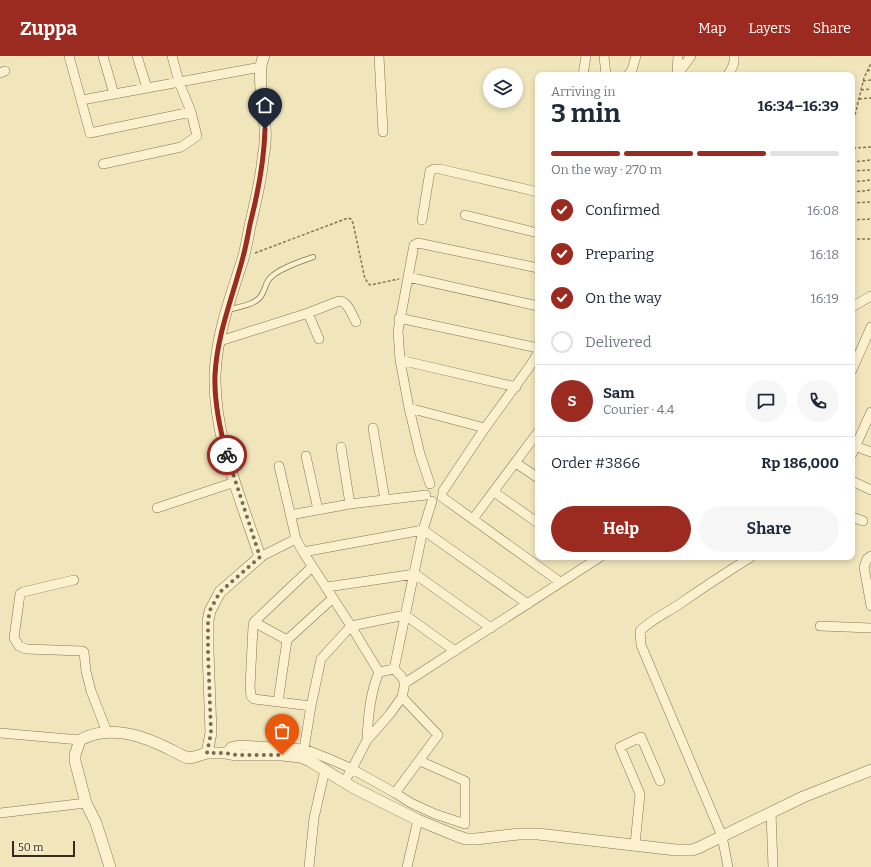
<!DOCTYPE html>
<html lang="en">
<head>
<meta charset="utf-8">
<style>
	:root { --surface:#fff; --page:#f6f6f7; --text:#1f2937; --muted:#747a83; --line:#e0e1e3; --accent:#9b2a20 }
	body { margin:0; font-family:Bitter,serif; background:var(--page); color:var(--text); height:100vh; display:flex; flex-direction:column; font-size:15px; white-space:nowrap }
	* { box-sizing:border-box; margin:0 }
	p { font-size:13px; color:var(--muted) }
	.icon { flex:none; width:22px; height:22px; fill:none; stroke:currentColor; stroke-width:2; stroke-linecap:round; stroke-linejoin:round }
	.map { position:relative; flex:1; overflow:hidden }
	.sheet { position:absolute; left:535px; top:16px; width:320px; height:488px; display:flex; flex-direction:column; background:var(--surface); border-radius:8px; box-shadow:0 2px 6px #0003 }
	.sheet>* { flex:none }
	.tools { position:absolute; left:483px; top:12px; display:grid; gap:8px }
	.tools a { display:grid; place-items:center; width:40px; height:40px; border-radius:50%; background:var(--surface); box-shadow:0 2px 6px #0003; font-size:20px }
	.scale { position:absolute; left:12px; bottom:10px; width:63px; box-sizing:border-box; padding-left:4px; border:2px solid #362a1a; border-top:0; font-size:11px; line-height:14px; white-space:nowrap; color:#362a1a; -webkit-text-stroke:3px #f7eecb; paint-order:stroke }
	.pin { position:absolute; display:grid; place-items:center; width:34px; height:34px; color:#fff; margin:-41px -17px; border-radius:50% 50% 50% 0; rotate:-45deg; box-shadow:0 0 4px #0007 }
	.pin .icon { rotate:45deg }
	.courier { position:absolute; display:grid; place-items:center; width:40px; height:40px; margin:-20px; border:3px solid #9b2a20; border-radius:50%; background:#fff; color:#222; box-shadow:0 1px 5px #0007 }
	.headline em { font-style:normal; font-weight:700 }
	.headline div { display:flex; flex-direction:column-reverse }
	.headline { display:flex; align-items:center; justify-content:space-between; height:68px; padding:0 16px }
	h1 { font-size:26px; font-weight:700; line-height:30px }
	.bar { display:grid; grid-template-columns:repeat(4,1fr); gap:6px 4px; align-content:center; height:48px; padding:0 16px }
	.bar i { height:5px; border-radius:3px; background:var(--line) }
	.bar .on { background:var(--accent) }
	.bar p { grid-column:span 4 }
	.line { display:flex; align-items:center; gap:10px; padding:0 16px; border-top:1px solid var(--line) }
	.line div { flex:1 }
	.round { display:grid; place-items:center; flex:none; width:42px; height:42px; border-radius:21px; background:var(--page) }
	ol { padding:0 16px; list-style:none }
	li { display:flex; align-items:center; gap:12px; height:44px }
	li p { margin-inline-start:auto }
	li .icon { padding:4px; border-radius:50%; background:var(--accent); color:#fff; stroke-width:4 }
	li:last-child { color:var(--muted) }
	li i { width:22px; height:22px; border:2px solid var(--line); border-radius:50% }
	.cta { display:flex; gap:8px; margin-top:auto; padding:8px 16px }
	.cta a { flex:1; height:46px; border-radius:24px; background:var(--accent); color:#fff; font-size:16px; font-weight:700; line-height:46px; text-align:center }
	.cta a+a { background:var(--page); color:var(--text) }
	header { display:flex; align-items:center; gap:24px; box-sizing:border-box; height:56px; padding:0 20px; background:var(--accent); color:#fff }
	header strong { font-size:19px }
	nav { display:flex; gap:22px; margin-inline-start:auto; font-size:14px }
	.map>svg:first-child { display:block }
	.lines { fill:none; stroke-linecap:round; stroke-linejoin:round }
	.service-casing { stroke:#887454; stroke-width:6 }
	.minor-casing { stroke:#887454; stroke-width:10 }
	.tertiary-casing { stroke:#887454; stroke-width:12 }
	.path { stroke:#887454; stroke-width:1.5; stroke-dasharray:3 2; stroke-linecap:butt }
	.service { stroke:#fbf1ce; stroke-width:4.5 }
	.minor { stroke:#fbf1ce; stroke-width:9 }
	.tertiary { stroke:#fbf1ce; stroke-width:11 }
	.done { stroke:#776b52; stroke-width:4; stroke-dasharray:0 7.2 }
	.route { stroke:#9b2a20; stroke-width:5 }
</style>
</head>
<body>
<header>
<strong>Zuppa</strong>
<nav><a>Map</a><a>Layers</a><a>Share</a></nav>
</header>
<div class="map">
<svg width="871" height="811" viewBox="0 0 871 811">
	<rect width="100%" height="100%" fill="#f0e5bb"/>
	<g class="lines">
		<defs>
			<path id="service" d="M227,254c11,-3 28,-5 34,-14 5,-7 4,-14 10,-19 11,-10 29,-15 42,-20"/>
			<path id="minor" d="M69,0l21,77 101,-21 -12,-30 -7,-26
				M103,0l11,38
				M137,0l10,32
				M379,0l4,76
				M604,0l2,19
				M0,17l5,-2
				M583,19l3,-19
				M628,19l4,-5 4,-14
				M677,19l14,-19
				M677,19l1,-19
				M728,19c4,-7 7,-11 6,-19
				M82,44l179,-33
				M103,108l78,-17 16,-11 -6,-24
				M465,159l73,18
				M422,164l8,-49 4,-2h6l98,23
				M408,221l130,29
				M852,251l19,-11
				M308,257l11,26
				M399,262l139,30
				M220,285l88,-28 31,-12c9,0 13,14 17,21
				M400,304l116,27
				M852,314l19,-43
				M409,352l76,20
				M373,372l12,72
				M852,389l19,7
				M341,391l9,57
				M852,398l19,-42
				M306,400l12,54
				M516,407l22,15
				M279,410l17,73 7,13 48,74 28,46
				M852,425l19,9
				M430,428l-10,-30 -11,-46 -9,-48 -2,-29 16,-86 4,-2 120,25
				M443,435l42,-63 45,-62 8,-13
				M494,436l44,31
				M442,441l118,85
				M157,452l78,-26
				M290,459l60,-11 76,-9
				M852,461l11,4
				M473,463l65,-87
				M303,496l120,-22 105,74
				M871,500l-4,3 -3,8 7,39
				M260,501l36,-18
				M74,524l-51,12 -3,2 -6,44 5,8 7,3 56,2 2,1 2,19 5,20 16,41
				M327,531l88,-13 76,54
				M254,566l33,18
				M820,570l51,2
				M394,613l29,-139 9,-29
				M405,627l195,-126
				M278,646l9,-62 46,-42
				M311,650l-57,-7 -3,-3 -1,-9 3,-61 1,-4 58,-55
				M0,677l80,7
				M304,693l7,-43 10,-47 30,-33 54,-11 50,36
				M226,697l5,-6 9,-2 64,4 28,11 20,9 43,24 16,10 24,11 30,10v-43l-45,-20
				M344,726l8,-13 15,-29 23,-26 12,-17 3,-14 -4,-7 -7,-7 -15,3c-9,21 -11,45 -12,68
				M395,737l43,-58 -36,-38
				M771,756l2,55
				M0,757l86,-10
				M635,788l5,-50 -20,-47 21,-10 19,44
				M309,811l5,-49 11,-48
				M407,811l11,-47
				M728,811l-6,-31 -81,-191 -1,-14c12,-12 27,-18 41,-28 23,-16 46,-31 70,-46"/>
			<path id="tertiary" d="M207,697l4,-20 -3,-82v-30l2,-10 10,-19 40,-35c-19,-58 -46,-119 -45,-181 1,-40 16,-80 28,-117 3,-11 5,-22 7,-33 5,-22 11,-45 13,-68 2,-10 3,-20 2,-30 -1,-18 -9,-58 -1,-72
				M110,811l-14,-44 -10,-20 -11,-42v-6l5,-15c27,-15 58,-6 83,6 9,4 17,9 25,12l6,-1 13,-4h19l10,2h46l18,2 10,4 44,27 64,32 39,16 9,3h10l43,-5h19l138,16h16l6,-2 105,-51 68,-27"/>
		</defs>
		<use href="#service" class="service-casing"/>
		<use href="#minor" class="minor-casing"/>
		<use href="#tertiary" class="tertiary-casing"/>
		<path class="path" d="M867,15l4,-1
			M863,25l8,-1
			M861,34l10,-1
			M859,43l12,-1
			M852,49l6,-2
			M852,57l4,-1
			M853,92l18,-1
			M852,93l2,-3v-27l10,-41 7,-15
			M852,106l19,-2
			M852,115l19,-1
			M852,126l19,-2
			M852,136l19,-2
			M852,147l19,-1
			M852,164l19,-1
			M852,183h19
			M255,197l93,-35 3,1 2,4 12,56 5,6 29,-6"/>
		<use href="#service" class="service"/>
		<use href="#minor" class="minor"/>
		<use href="#tertiary" class="tertiary"/>
	</g>
	<g class="lines">
		<path class="done" d="M227,399l33,102 -40,35 -10,18 -2,11v30l3,82 -4,20h19l10,2h46"/>
		<path class="route" d="M227,399c-7,-25 -13,-53 -12,-80 2,-41 18,-79 28,-118 3,-11 5,-22 7,-33 8,-31 14,-62 15,-95"/>
	</g>
</svg>
<div class="tools">
<a><svg class="icon" aria-label="layers" viewBox="0 0 24 24"><path d="M12 4l9 5-9 5-9-5zM3 14l9 5 9-5"/></svg></a>
</div>
<div class="scale">50 m</div>
<div class="pin" style="left:282px;top:699px;background:#ea580c"><svg class="icon" aria-label="bag" viewBox="0 0 24 24"><path d="M5 8h14l-1 12H6zM9 8a3 3 0 0 1 6 0"/></svg></div>
<div class="pin" style="left:265px;top:73px;background:#1f2937"><svg class="icon" aria-label="home" viewBox="0 0 24 24"><path d="M3 11l9-7 9 7M6 9v11h12V9"/></svg></div>
<div class="courier" style="left:227px;top:399px"><svg class="icon" aria-label="bike" viewBox="0 0 24 24"><circle cx="6" cy="16" r="4"/><circle cx="18" cy="16" r="4"/><path d="M6 16l4-8h5l3 8M10 8l3 8H6M13 5h3"/></svg></div>
<section class="sheet">
<div class="headline"><div><h1>3 min</h1><p>Arriving in</p></div><em>16:34–16:39</em></div>
<div class="bar"><i class="on"></i><i class="on"></i><i class="on"></i><i></i><p>On the way · 270 m</p></div>
<ol>
<li><svg class="icon" aria-label="check" viewBox="0 0 24 24"><path d="M5 12l5 5 9-10"/></svg>Confirmed<p>16:08</p></li>
<li><svg class="icon" aria-label="check" viewBox="0 0 24 24"><path d="M5 12l5 5 9-10"/></svg>Preparing<p>16:18</p></li>
<li><svg class="icon" aria-label="check" viewBox="0 0 24 24"><path d="M5 12l5 5 9-10"/></svg>On the way<p>16:19</p></li>
<li><i></i>Delivered</li>
</ol>
<div class="line" style="height:72px"><b class="round" style="background:var(--accent);color:#fff">S</b><div><b>Sam</b><p>Courier · 4.4</p></div><a class="round"><svg class="icon" aria-label="chat" viewBox="0 0 24 24"><path d="M4 5h16v11H9l-5 4z"/></svg></a><a class="round"><svg class="icon" aria-label="phone" viewBox="0 0 24 24"><path d="M5 4h4l2 5-3 2q2 4 5 5l2-3 5 2v4C11 20 4 13 5 4z"/></svg></a></div>
<div class="line" style="height:52px"><div>Order #3866</div><b>Rp 186,000</b></div>
<div class="cta"><a>Help</a><a>Share</a></div>
</section>
</div>
</body>
</html>
